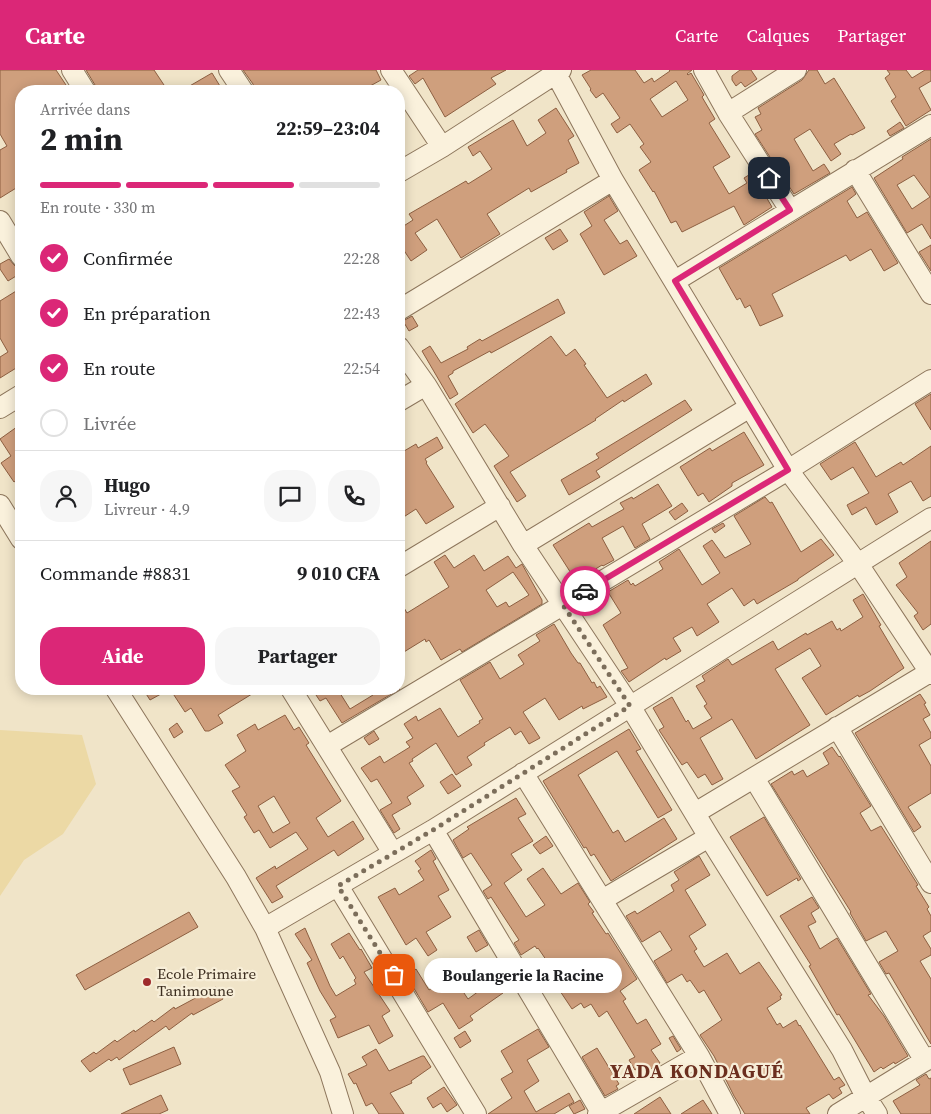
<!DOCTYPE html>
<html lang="fr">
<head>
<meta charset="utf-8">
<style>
	:root { --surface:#fff; --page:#f6f6f6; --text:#202124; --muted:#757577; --line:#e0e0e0; --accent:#db2777 }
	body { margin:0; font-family:"Source Serif 4",serif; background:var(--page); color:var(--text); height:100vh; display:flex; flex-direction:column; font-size:19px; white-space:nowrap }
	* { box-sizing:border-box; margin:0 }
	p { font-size:16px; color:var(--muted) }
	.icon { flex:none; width:28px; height:28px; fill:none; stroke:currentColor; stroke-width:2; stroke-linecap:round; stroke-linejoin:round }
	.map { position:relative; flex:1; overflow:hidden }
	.drawer { position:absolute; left:15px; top:15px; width:390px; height:610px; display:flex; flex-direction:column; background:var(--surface); border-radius:20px; box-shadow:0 2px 12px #0003 }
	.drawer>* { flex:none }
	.pin { position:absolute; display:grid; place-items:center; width:42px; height:42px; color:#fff; margin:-21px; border-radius:10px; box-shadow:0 2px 8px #0006 }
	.courier { position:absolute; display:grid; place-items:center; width:50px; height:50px; margin:-25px; border:4px solid #db2777; border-radius:50%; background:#fff; color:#222; box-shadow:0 1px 6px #0007 }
	.bubble { position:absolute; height:35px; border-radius:18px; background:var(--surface); box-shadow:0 2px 12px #0003; font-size:16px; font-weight:700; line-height:35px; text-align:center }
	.overview em { font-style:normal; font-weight:700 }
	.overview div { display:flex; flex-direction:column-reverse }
	.overview { display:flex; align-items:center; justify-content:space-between; height:85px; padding:0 25px }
	h1 { font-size:32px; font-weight:700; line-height:38px }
	.bar { display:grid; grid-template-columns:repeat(4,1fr); gap:8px 5px; align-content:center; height:60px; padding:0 25px }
	.bar i { height:6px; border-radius:4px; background:var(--line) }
	.bar .active { background:var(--accent) }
	.bar p { grid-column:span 4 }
	.line { display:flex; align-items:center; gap:12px; padding:0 25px; border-top:1px solid var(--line) }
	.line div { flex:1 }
	.round { display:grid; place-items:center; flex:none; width:52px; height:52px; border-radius:20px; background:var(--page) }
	ol { padding:0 25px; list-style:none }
	li { display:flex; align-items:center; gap:15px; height:55px }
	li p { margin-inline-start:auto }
	li .icon { padding:5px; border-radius:50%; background:var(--accent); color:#fff; stroke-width:4 }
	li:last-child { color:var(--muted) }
	li i { width:28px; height:28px; border:2px solid var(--line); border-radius:50% }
	.cta { display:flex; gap:10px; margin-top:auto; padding:10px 25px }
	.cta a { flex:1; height:58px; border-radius:20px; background:var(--accent); color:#fff; font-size:20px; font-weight:700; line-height:58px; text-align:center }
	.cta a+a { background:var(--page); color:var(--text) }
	header { display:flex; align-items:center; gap:30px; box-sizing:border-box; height:70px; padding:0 25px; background:var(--accent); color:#fff }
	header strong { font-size:24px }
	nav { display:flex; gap:28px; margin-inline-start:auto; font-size:18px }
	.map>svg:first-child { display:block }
	.sand { fill:#ecd9a5 }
	.building { fill:#cf9f7d; stroke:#8d5f41; fill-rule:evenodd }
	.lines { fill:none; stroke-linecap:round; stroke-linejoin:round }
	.minor-casing { stroke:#8d765c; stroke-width:22 }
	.minor { stroke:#faf1dc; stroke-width:20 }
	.done { stroke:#7c6e5b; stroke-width:5; stroke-dasharray:0 9 }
	.route { stroke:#db2777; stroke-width:6 }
	.poi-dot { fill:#9e2a2b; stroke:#f7eed8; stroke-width:2 }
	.labels { text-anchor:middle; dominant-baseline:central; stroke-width:4.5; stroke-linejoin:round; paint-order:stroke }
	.poi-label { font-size:15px; fill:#3d2e20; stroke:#f7eed8; text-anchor:start }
	.district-label { font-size:20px; font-weight:bold; letter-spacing:1px; fill:#6b2e1e; stroke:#f7eed8 }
</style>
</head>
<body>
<header>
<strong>Carte</strong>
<nav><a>Carte</a><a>Calques</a><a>Partager</a></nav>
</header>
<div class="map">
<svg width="931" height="1044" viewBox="0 0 931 1044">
	<rect width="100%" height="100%" fill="#f0e4c8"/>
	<path class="sand" d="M0,660l82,5 14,49 -33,50 -39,26 -24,36v42z"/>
	<path class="building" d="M0,0h56l14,21h-49v94l-21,13v-48l7,-4 -7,-12z
		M86,0h68l14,21h-71l-2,-6z
		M243,0h133l5,10 -20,11h-39l-2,-4 -7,4h-58l-2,-7z
		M418,0h88l-15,8 5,6 -51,33 -22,-39 -8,6 -6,-8z
		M591,0h44l9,13 8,-5 2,4 16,-11 -1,-1h23l-5,4 1,1 3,-2 13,22 -2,2 13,22 -6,4 21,34 -17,10 16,27 18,-11 -3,-5 8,-5 20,34 -28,18 -10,-19 -52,26 -6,-11 -5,2 -17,-32 -1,1 -14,-22 12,-8 -11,-15 4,-3 -14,-20 -13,9 -6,-9 9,-6 -17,-25 -7,5 -6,-8 1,-1 -9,-14zM676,11l12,19 -26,17 -12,-18z
		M740,0h11l6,9 -12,8 -4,-5 -5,4 -4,-6v-4z
		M809,0h8l8,14 9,-6 31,50 -13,7 -1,-1 -17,10 7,10 -10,7 -21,-32 -16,10 19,32 11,-7 6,9 -36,21 -39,-60 7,-4 -7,-13 6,-3 -3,-6 44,-28z
		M887,0h19l6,8 13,-8h6v11l-12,7 12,22 -25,16 -15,-25 5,-4 -11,-19 5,-4z
		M212,3l11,18h-42z
		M556,38l18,28 -6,4 11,23 -13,7 1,2 -36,20 -2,-4 -42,26 13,20 -39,24 -24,-39 -22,14 12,17 -16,11 -12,-18v-14l14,-9 -4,-6 57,-33 2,3 24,-15 -12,-18 -7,5 -5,-9 45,-27 14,26 19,-13 -8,-13z
		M900,52l4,6 -14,8 -3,-5z
		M931,69v100l-9,-15 -15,9 -33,-55 29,-19 -1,-2zM914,105l16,22 -18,12 -15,-24z
		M852,117l4,7 -9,7 10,17 10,-6 31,51 -14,8 -13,-22 -21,12 -4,-6 -74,39 11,22 -23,10 -10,-21 -5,3 -5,-10 -3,2 -18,-32z
		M609,126l9,15 -14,9 16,24 7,-4 10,16 -33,19 -24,-41 12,-8 -8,-14z
		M560,159l8,12 -15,9 -8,-12z
		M931,175v26l-12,-19z
		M9,189l6,7 3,1 3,6 -13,8 -8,-12v-5z
		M21,218v77l-21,13v-21l8,-5 -8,-14v-37z
		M558,229l7,14 -74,40 -1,-2 -37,20v2l-5,3 10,18 -8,5 -28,-48 8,-5 11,17 27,-14 -1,-2 13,-8 2,2z
		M412,246l6,10 -9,5 -6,-10z
		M551,266l15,20 9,-7 11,15 -2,1 23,33 39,-24 6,10 -28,18 -1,-2 -28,19 1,1 -86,52 16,24 -9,6 -23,-36 15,-10 -24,-32 -12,9 -18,-29z
		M931,324v36l-16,-26z
		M685,330l7,10 -96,61 4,6 -31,18 -8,-15 38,-22 -3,-4z
		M21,354v53l-7,5 -13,-19 10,-7 -11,-17z
		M744,362l20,33 -32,18v3l-23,16 -6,-9 -5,3 -18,-29 30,-19 2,3z
		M437,367l6,11 -18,11 2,3 -1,1 28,44 -28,17 -10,-15 -17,11v-51l5,-4 -5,-11 17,-10 2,4z
		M855,372l21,35 25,-15 2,3 28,-19v50l-8,5 -12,-20 -23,13 10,18 -22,13 -10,-18 -14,8 -5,-10 22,-12 -16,-26 -22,13 -11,-16z
		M658,414l14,22 -30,18 8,15 -15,9 -12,-22 -21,12 12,22 -11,6 -1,-1 -26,16 -23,-36 36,-22 3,4 32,-18 -4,-6 12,-6 1,2z
		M765,427l5,6 2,-1 29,50 20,-13 13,16 -36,24v1l-41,24 -3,-5 -10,7 -12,-18 -25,16 12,18 -22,14 -5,-9 -19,11 8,13 -15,9 -1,-2 -36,24 -8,-11 7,-3 -25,-43 18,-12 -13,-21 20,-12 3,5 2,-2 2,3 28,-17 -4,-7 20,-13 23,36 18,-12 -17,-27 9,-6 13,18 26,-14 -17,-28z
		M682,433l6,8 -13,9 -6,-8z
		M723,453l2,3 -10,7 -3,-4z
		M931,471v83l-8,6 -9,-14 4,-3 -22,-28 11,-8 -8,-14z
		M445,485l9,13 20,-13 10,16 24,-15 8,12 6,-4 20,36v4l-80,48 -2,-3 -19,11 -12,-20 -3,2 -1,-3 -26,16v-56l8,14 42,-26 -15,-25zM513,502l16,23 -20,12 -3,-5 -9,5 -11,-17z
		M863,524l18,31 -2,1 25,42 -34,23 -11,6 -1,-2 -32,20 -24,-37 19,-12 -11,-18 -35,21 35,56 -54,34 -24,-40 -32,19 23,41 -11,6 -7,-11 -7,4 -11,-16 -5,3 -23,-35 5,-3 -11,-19 19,-11 14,25 2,-2 5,9 19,-11 -8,-12 3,-2 -11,-18 9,-5 -3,-5 26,-17 4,6 2,-1 39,-23 5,9 28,-17 1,2 25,-14 5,9 3,-2 1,3 22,-14 -10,-17z
		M554,554l17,29 7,10h2l12,20 2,-1 3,6 3,-2 7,11 -24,12 -1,-3 -23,14 -14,-22 -22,14 17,26 -11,6 -8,-13 -6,4 -5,-8 -26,16 1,2 -18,12 5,8 -16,10 -20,-32 -24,16 1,2 -4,2 15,23 -17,11 4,7 -19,11 8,14 -6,4 -14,-23 12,-7 -15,-24 -6,3 -10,-14 19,-12 4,7 26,-16 -4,-5 7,-4 -9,-14 12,-8 2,5 22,-13 18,29 22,-14 -1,-2 4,-2 -23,-39 30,-18 10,17 24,-15 -6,-9 22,-14 -4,-6z
		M143,619h27l-20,11z
		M170,619h90l-42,26 5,8 -14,8h-4l-14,-23 -6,4z
		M312,619h28l-2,1 12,19 23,-14 -3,-6h30l-58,34 -16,-25 -6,3z
		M920,624l6,9 -2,1 6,11 -7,4 8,14v5l-12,7 12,21v27l-23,14 13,20 -7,5 -59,-99z
		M285,645l9,15 5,-3 10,16 -3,2 35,56 -25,17 12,19 25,-16 11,18 -26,17 -4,-6 -58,36 7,11 -11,6 -16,-25 19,-12 1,3 32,-20 -12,-17 -26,16 -11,-18 -5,3 -10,-16 3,-2 -15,-24 8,-4 -15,-22 21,-14 -9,-16 18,-11 3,6zM274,726l16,27 -17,10 -15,-27z
		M177,653l6,9 -9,6 -5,-9z
		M629,659l12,20 -5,2 36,59 -14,8 -41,-67 -39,24 35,58 5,-3 7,12 39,-24 13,21 -66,42 -17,-27 -3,2 -5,-9 -2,1 -41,-67z
		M374,661l5,8 -10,6 -5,-7z
		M832,677l7,10 1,-1 31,50 -11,7 11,18 10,-5 37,59 -2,1 13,21 -2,2 4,7v15l-8,5 8,13v6l-11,6 11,18v65l-42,-71 -3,1 -7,-12 19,-11 -12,-20 -20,10 -16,-28 1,-1 -80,-128 21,-13 2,4 9,-5 4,7 22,-13 -6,-11z
		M452,704l9,12 -13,8 -8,-12z
		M516,728l10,16 -8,4 15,23 -22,13 11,16 -18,13 22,34 19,-12 -18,-26 16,-11 18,26 17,-11 12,19 -2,2 6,8 -2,1 14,21 2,-1 29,46 -17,12 6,8 -3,2 14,23 9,-5 15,25 -10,6 9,13 -12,8 -4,-7 -9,6 -6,-10 6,-3 -28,-46 -8,6 -8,-13 -7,4 -3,-5 -9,6 -24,-36 5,-3 -15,-22 -1,1 -2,-3 -14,9 -7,-12 5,-3 -28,-43 -3,2 -5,-8 9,-6 -21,-32 -8,5 -10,-18 16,-11 -2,-2z
		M764,747l37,62 -3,2 -1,-3 -30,18 -37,-59z
		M546,766l7,10 -13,8 -7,-9z
		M431,780l5,9 -3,2 16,29 -11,6 13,21 -25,15 11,18 -9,6 -12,-18 -10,7 -28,-48 17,-9 4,7 25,-15 -6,-9 3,-2 -6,-8z
		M699,786l11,19 -25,15 21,35 -17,11 8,13 -3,2 10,16 23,-14 13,21 19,-12 23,33 -2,1 1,3 -14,9 10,17 3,-2 3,5 13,-8 3,6 1,-1 34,55 5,-3 6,8 -6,3 3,5 -9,6 -4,-5 -23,14 4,6h-65l-11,-18 -20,-40 -14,-21 22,-15 -18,-30 -5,3 -9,-13 -3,2 -5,-8 -15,9 -13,-22 18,-11 -12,-19 -18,11 -16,-26 9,-5 2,3 37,-23 -3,-6 8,-5 -5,-8z
		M812,827l7,11 -8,5 5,9 -8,4 12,23 17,-11 34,56 -3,1 16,21 24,40 -13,8 -1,-2 -11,7 -2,-2 -7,5 -35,-58 -2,1 -28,-49 2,-1 -31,-49z
		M189,842l9,15 -113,63 -9,-15z
		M305,858l25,58 6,10 20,-12 -2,-4 2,-2 -13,-22 -3,3 -9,-15 18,-11 11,17 1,-1 11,19 -8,4 26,39 -8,5 11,20 -14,8 -10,-19 -31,13 -8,-18 6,-3 -16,-26 -13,-28 5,-3 -17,-26z
		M479,860l9,15 -12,7 -9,-15z
		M406,899l3,5 7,-5 13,21 23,-15 16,24 26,-19 9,13 -33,23 3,4 -14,9 -16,-26 -15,9 -25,-42z
		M216,917l7,12 -30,16 -1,-2 -23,17 -3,-4 -47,34 -2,-3 -6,4 -2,-2 -19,13 -9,-11 13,-9 2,2 19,-14 2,2 17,-12 1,2 17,-12 2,2 20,-15 1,2z
		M538,959l11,18 -22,13 12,21 -15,10 12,21 33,-19 5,9 -20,12h-66l24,-16 -11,-19 12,-7 -12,-21z
		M465,961l6,10 -11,7 -6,-10z
		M673,966l8,13 -4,3 -8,-14z
		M174,977l7,17 -51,21 -7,-16z
		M597,978l22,36 -3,2 2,3 -13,7 -23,-39z
		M376,979l13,22 33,-15h2l7,11 -20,14 1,2 -22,10 14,21h-25l-7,-11 -6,3 -10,-23 -2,1 -6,-10 19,-9 -5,-8z
		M926,1004l3,5 2,-1v36h-30l-8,-13 27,-16 -4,-5z
		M444,1017l13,18 -10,7 -6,-9 -8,5 -6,-10z
		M161,1025l7,15 -9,4h-38z
		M660,1027l11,17h-37z
		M580,1030l5,9 -11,5 -5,-8z
		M703,1030l9,14h-31z"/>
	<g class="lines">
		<defs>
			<path id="minor" d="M72,0l13,21
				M229,0l14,21
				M391,0l51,77
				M554,0l59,110 175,290 70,94 73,110
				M704,0l24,43 62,97
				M728,43l68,-43
				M855,100l76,124
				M399,102l43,-25 119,-77
				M0,151l21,35
				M675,211l256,-156
				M399,240l214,-130
				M399,277l27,38 97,160 107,161 79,131 133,213 24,47 11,17
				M399,331l27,-16
				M0,338l21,-13
				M0,435l21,34
				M523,475l227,-138
				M399,497l101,-61
				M116,619l120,188 29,51 65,144 13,42
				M291,619l102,164
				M837,657l94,156
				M327,676l461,-276 143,-90
				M523,703l176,283 31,58
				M754,708l171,283
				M695,743l235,-141
				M433,760l168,282
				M338,816l138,228
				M602,830l107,-63
				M265,858l168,-98 498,-312
				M598,1044l101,-58
				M838,1044l93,-57"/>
		</defs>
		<use href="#minor" class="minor-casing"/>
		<use href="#minor" class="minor"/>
	</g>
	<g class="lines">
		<path class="done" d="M394,905l-56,-89 95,-56 197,-124 -67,-101 22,-14"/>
		<path class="route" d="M585,521l203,-121 -113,-189 115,-71 -21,-32"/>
	</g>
	<circle class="poi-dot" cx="147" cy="912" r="5"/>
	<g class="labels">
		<g class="poi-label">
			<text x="157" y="903">Ecole Primaire<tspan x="157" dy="17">Tanimoune</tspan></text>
		</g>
		<g class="district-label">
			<text x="697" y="1001">YADA KONDAGUÉ</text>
		</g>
	</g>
</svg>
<div class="pin" style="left:394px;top:905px;background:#ea580c"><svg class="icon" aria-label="bag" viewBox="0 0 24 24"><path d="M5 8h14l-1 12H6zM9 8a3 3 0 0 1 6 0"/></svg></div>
<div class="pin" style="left:769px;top:108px;background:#1f2937"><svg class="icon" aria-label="home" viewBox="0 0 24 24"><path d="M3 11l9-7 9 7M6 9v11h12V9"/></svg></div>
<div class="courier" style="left:585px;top:521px"><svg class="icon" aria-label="car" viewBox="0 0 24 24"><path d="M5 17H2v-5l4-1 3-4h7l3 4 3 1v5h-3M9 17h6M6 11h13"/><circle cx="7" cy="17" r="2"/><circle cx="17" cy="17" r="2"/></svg></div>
<div class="bubble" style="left:424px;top:888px;width:198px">Boulangerie la Racine</div>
<section class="drawer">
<div class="overview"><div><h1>2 min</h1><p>Arrivée dans</p></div><em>22:59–23:04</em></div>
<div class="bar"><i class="active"></i><i class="active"></i><i class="active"></i><i></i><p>En route · 330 m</p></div>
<ol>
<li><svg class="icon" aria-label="check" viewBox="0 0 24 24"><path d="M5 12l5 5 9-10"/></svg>Confirmée<p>22:28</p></li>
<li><svg class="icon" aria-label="check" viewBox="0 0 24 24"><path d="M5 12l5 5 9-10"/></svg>En préparation<p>22:43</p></li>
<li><svg class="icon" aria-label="check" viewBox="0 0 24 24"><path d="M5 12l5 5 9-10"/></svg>En route<p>22:54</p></li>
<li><i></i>Livrée</li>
</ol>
<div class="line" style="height:90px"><a class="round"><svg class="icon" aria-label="person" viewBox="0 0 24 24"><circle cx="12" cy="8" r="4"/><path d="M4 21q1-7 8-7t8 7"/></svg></a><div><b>Hugo</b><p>Livreur · 4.9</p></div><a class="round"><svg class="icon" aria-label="chat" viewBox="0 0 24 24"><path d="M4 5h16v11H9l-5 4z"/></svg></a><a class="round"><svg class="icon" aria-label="phone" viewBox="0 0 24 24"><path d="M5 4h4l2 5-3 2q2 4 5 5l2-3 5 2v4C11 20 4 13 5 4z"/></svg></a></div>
<div class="line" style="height:65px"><div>Commande #8831</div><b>9 010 CFA</b></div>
<div class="cta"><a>Aide</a><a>Partager</a></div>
</section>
</div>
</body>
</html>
